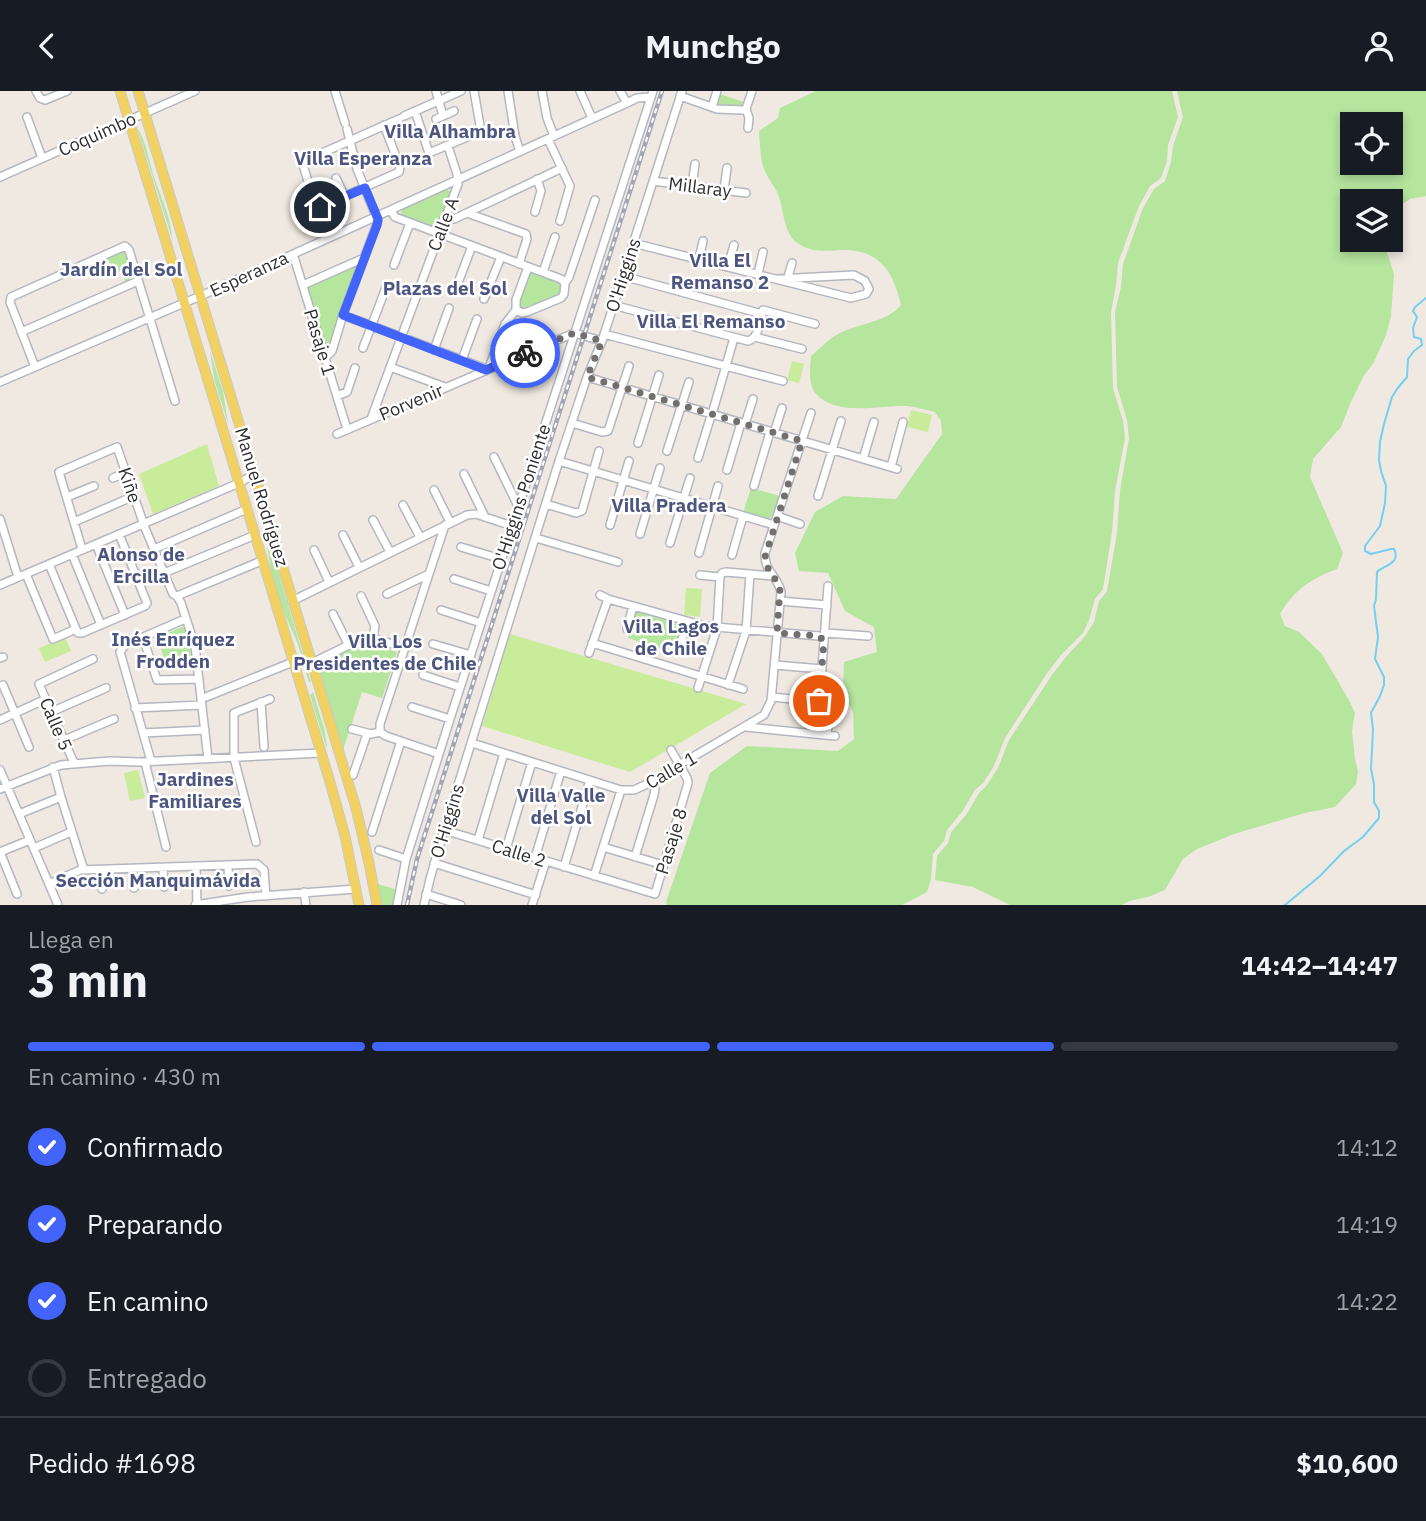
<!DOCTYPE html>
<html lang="es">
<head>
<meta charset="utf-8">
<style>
	:root { --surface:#171b24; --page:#20242c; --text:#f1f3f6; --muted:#9ea1a6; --line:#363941; --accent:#4264fb }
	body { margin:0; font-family:"IBM Plex Sans",sans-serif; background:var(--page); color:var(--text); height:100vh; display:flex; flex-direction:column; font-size:26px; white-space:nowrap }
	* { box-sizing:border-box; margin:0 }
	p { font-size:23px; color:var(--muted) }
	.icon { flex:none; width:38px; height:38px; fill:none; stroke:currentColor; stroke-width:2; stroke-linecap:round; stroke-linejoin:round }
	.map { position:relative; height:814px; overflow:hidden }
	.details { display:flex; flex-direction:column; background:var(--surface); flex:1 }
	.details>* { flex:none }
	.fabs { position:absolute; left:1340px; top:21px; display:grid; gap:14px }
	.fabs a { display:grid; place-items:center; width:63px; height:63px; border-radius:0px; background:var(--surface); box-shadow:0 4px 10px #0003; font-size:35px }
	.pin { position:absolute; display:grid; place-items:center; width:60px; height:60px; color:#fff; margin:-30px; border:4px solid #fff; border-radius:50%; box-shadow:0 2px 7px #0007 }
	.courier { position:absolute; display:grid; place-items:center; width:70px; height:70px; margin:-35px; border:5px solid #4264fb; border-radius:50%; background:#fff; color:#222; box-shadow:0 2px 9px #0007 }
	.summary em { font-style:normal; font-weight:700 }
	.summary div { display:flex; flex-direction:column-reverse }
	.summary { display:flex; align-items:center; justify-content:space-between; height:119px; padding:0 28px }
	h1 { font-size:46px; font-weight:700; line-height:52px }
	.bar { display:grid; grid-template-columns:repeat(4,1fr); gap:10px 7px; align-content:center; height:84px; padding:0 28px }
	.bar i { height:9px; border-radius:5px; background:var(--line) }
	.bar .on { background:var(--accent) }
	.bar p { grid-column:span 4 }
	.line { display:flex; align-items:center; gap:18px; padding:0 28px; border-top:2px solid var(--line) }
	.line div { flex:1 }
	ol { padding:0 28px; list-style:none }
	li { display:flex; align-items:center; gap:21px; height:77px }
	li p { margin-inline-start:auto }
	li .icon { padding:7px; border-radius:50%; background:var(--accent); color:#fff; stroke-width:4 }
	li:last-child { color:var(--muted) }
	li i { width:38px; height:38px; border:4px solid var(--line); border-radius:50% }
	header { display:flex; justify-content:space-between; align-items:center; height:91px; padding:0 28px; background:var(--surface); font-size:32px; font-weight:700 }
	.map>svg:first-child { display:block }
	.green { fill:#b6e59e; fill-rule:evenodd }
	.pitch { fill:#c9ec9a }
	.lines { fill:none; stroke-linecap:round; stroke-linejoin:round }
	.stream { stroke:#75cff0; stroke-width:2 }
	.minor-casing { stroke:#b4b7c1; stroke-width:10 }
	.major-casing { stroke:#c9c9c9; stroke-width:11 }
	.minor { stroke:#fff; stroke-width:7 }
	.major { stroke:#f2d163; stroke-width:9 }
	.rail-casing { stroke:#a3a6b8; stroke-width:4.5 }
	.rail { stroke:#fff; stroke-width:2; stroke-dasharray:5; stroke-linecap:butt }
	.done { stroke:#726f6d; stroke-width:7; stroke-dasharray:0 12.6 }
	.route { stroke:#4264fb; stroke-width:9 }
	.labels { text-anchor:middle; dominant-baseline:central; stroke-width:5; stroke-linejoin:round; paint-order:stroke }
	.street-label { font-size:18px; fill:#2e2e2e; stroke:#fff }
	.neighbourhood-label { font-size:19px; font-weight:bold; fill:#4d5680; stroke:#fff }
</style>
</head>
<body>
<header><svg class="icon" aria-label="back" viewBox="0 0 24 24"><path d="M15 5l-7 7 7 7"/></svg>Munchgo<svg class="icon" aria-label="person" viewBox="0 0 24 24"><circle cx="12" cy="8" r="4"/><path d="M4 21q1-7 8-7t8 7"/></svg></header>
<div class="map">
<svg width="1426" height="814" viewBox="0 0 1426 814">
	<rect width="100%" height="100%" fill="#efe9e1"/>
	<path class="green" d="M816,0h356l6,26 -10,28 -1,16 -6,17 -11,8 -11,20 -21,57 -2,23 -5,26 2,76 10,33 2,17 -10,53 -3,41 -9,57 -8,10 -6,21 -6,13 -22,22 -13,17 -43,66 -11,28 -10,16 -9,8 -13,22 -15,18 -3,11 -11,13 -2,25 -4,13 -25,13h-235l-1,-3 44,-129 37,-27 91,5 16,-12 -1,-27 -10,-19 1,-31 33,-10 -3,-25 -29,-16 -17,-38 -29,-2 -4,-18 20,-41 28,-16 53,3 46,-65 -1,-13 -6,-9c-9,-2 -19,-5 -28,-6 -27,-1 -70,11 -91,-12 -8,-9 -6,-26 -5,-38 10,-8 19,-19 31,-24 19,-9 45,-10 59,-27 -7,-30 -19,-54 -55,-55 -17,0 -31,4 -47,-6 -17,-10 -14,-35 -22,-52 -4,-8 -10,-15 -13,-23 -4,-11 -4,-26 -5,-38l19,-13 2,-10z
		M1177,0h249v105l-16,3 -19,13v-11h-38v39h30l11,34 -3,42 -5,19 -12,27 -11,15 -13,27 -9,23 -28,32 -3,18 33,76 -6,16c-25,9 -44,22 -57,45l5,12 14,6 23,22 28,48 5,11 -3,18 3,28 3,12 -2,13 -21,23 -30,6 -71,21 -37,15 -14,10 -18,31 -17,7 -19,4 -7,4h-112l-37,-18 -38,-7 2,-24 11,-13 3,-11 15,-17 13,-22 8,-8 11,-17 11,-28 43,-65 13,-17 21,-23 8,-13 5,-21 8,-10 10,-58 3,-42 9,-53 -2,-18 -10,-33 -2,-75 6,-25 2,-23 20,-56 11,-19 11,-8 6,-19 2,-16 10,-29zM1353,33h38v39h-38z
		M719,3l25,8 -2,5 -27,-2z
		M137,36c8,12 12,32 16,47 7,22 18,41 19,65z
		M445,98l5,2v4l-12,31 -4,2 -33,-13 1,-6z
		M122,159l2,1 9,28 -1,2 -6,3 -5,-13 -8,3 -6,-18z
		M358,171l2,2 -34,87 -20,-58 1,-7z
		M530,182h4l25,9 3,5 -2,8 -37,15 -3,-2 -2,-4 10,-28z
		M210,260l13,40 5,33 -14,-45z
		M751,397l29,8 -11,25 -26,-8z
		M267,443l44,148h-2c-5,-15 -8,-32 -15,-47 -14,-30 -27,-67 -27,-101z
		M635,519l49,14 -9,29 -47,-15z
		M182,536l4,2 6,16 2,20 -27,2 -10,-30z
		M364,552h6l27,9 -1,4 -14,42 -20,-6 -19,58 -26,-86z
		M313,601l11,36 3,19h-1l-16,-52z
		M377,793l18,5 -1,16h-14z"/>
	<path class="pitch" d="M792,270l12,3 -5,19 -12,-3z
		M911,319l21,5 -4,17 -21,-5z
		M207,353l12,42 -66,28 -14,-40z
		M686,497l16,1 -2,28 -16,-2z
		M510,543l236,70 -116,68 -148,-46z
		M65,546l6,14 -26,11 -6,-14z
		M138,679l7,28 -15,3 -6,-28z"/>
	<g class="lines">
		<path class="stream" d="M1285,814l35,-29 24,-25 19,-14 16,-19v-7l-5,-9v-18l-3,-15 2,-39 -2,-17 9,-17 4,-11v-8l-9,-18 3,-22 -4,-31 2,-7 1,-27c8,-7 24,-9 17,-23h-3l-20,5 -6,-3v-5l15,-20 5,-23 1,-17 -5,-15 -2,-11 1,-18 4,-18 8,-27 5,-8 10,-12 1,-18 6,-8 8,-6 -1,-6 -7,-2 -1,-9 4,-11 -4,-6 2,-4 11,-9"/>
		<defs>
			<path id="minor" d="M36,0l4,7 5,2 22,-9
				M335,0l10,32
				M436,0l7,25
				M474,0l7,40
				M508,0l7,45 5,16
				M542,0l5,27 7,18
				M580,0l12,27
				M620,0l7,12
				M680,5l37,13 26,1 3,-1
				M712,16l5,-16
				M415,20l14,42 55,-23
				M404,25l57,-25
				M27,26l15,41
				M436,28l18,-8
				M384,34l16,42 -1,5 -79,35h-4l-13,-42 1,-4 95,-42
				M748,37l1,-10 -3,-9 6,-18
				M548,48l22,47 -10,35
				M0,86l195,-86
				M336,87l9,19
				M653,90l93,12
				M692,95l3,-22
				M724,99l3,-22
				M391,120l4,6 166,62 4,4
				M535,121l6,-21 -4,-12
				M467,122l59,21 1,5 -8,25
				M444,128h10l108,-51
				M633,152l218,55 15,-4 3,-5 -4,-8 -11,-6 -77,4
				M293,163l54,175
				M699,168l4,-18
				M394,174l16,-42
				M728,175l6,-21
				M543,181l12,-35
				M758,183l5,-22
				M623,185l139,38
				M788,186l4,-14
				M565,192l4,-6 26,-77
				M303,194l61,-27
				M456,197l16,-42
				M484,208l17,-42
				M613,214l135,36c11,-3 12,-20 15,-31l52,14
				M516,219l6,3 5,-1 34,-14 3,-4 1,-11
				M516,219v-10l12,-33
				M343,224l143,54
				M21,241l117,-51
				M604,243l179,47
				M755,246l47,12
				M363,257l24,-63
				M434,259l15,-42
				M325,267l7,-7 11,-36 35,-94 -21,-52 -10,-40
				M462,269l15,-41
				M35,276l-25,-65 1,-5 114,-51 4,4 46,151
				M390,276l55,20
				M489,277l16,-44 11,-14
				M587,286l310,92
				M0,291l205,-88 422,-191 10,-5 14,-1
				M337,305l10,-4 8,-24
				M371,328l87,-235 -1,-10 -9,-28
				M572,332l30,9 6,-1 21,-65
				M745,333l8,-25
				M774,342l8,-25
				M337,343l237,-101 28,8
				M638,352l21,-68
				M667,360l22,-69
				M494,366l24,49
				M698,367l12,-39 2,-5 22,-76
				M863,368l11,-37
				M559,370l215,64
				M891,376l12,-45
				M727,379l14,-47
				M464,383l21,43
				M113,387l13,-6
				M754,395l16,-54
				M434,399l16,32
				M818,405l23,-75
				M67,406l27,-11
				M546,413l30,9 6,-2 17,-60
				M403,414l17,32
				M777,425l23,8
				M0,428l18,58
				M373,429l17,32
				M74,431l60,-26
				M610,434l19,-64
				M640,443l20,-66
				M343,444l16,32
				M536,447l82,24
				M670,452l20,-65
				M96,453l29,71
				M461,456l40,12
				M82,458l-23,-77 58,-25 28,81 28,66 4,2 4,7 14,43 13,113
				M154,458l93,-40
				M314,459l15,32
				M699,462l19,-67
				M72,463l29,71
				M732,464l11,-39
				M49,473l27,65 2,4h4l63,-27 2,-3 -28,-69
				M164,482l91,-38
				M26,483l27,65 23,-10
				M700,484l20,2
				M720,486l2,-4 4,-1 47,4
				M454,488l37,12
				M0,494l239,-102 16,-9
				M387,503l42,-20
				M600,504l8,4 97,27 114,10 4,3
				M177,505l82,-34 3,-4
				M361,505l14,30 -2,12
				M292,510l175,-86 9,-1 36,12
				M780,510l47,4
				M441,519l40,13
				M333,523l15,30
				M627,538l6,-23
				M826,542l42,3
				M143,547l14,42 42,-1
				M592,552l151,46
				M433,553l38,11
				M680,555l7,-24
				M589,562l19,-54
				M0,567l3,-1
				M312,572l53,-26h5l35,11
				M775,574l47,4
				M423,584l37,12
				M3,594l26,62
				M728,594l18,-54 4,-57
				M698,597l19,-60 3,-51
				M772,606l40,4 6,-2 3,3 15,2
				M201,608l92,-37
				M818,608l2,-4 8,-109
				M261,611l3,45
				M412,616l38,12
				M135,617l67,-3
				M51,621l55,-24
				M0,629l46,-21
				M746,636l89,9
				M352,638l19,5 9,-2
				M380,641v-8l65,-199
				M380,641l6,4 53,18
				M143,642l62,-3
				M827,644l3,-32
				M64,649l50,-21
				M472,652l149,47h13l11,-5 119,-70 7,-14 10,-109c-3,-16 -17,-20 -16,-39l46,-140
				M151,670l-31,-109 5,-7 60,-26
				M145,671l21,85
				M74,672l-35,-79 54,-25
				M53,676l8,30 23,73
				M0,679l58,135
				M353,684l14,-41
				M0,698l61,-24 49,-4 29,1 182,-9
				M19,723l42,-17
				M444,739l211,64 33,-111 -1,-5 -16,-28
				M372,741l29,-91
				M478,749l26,-87
				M256,751l-22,-84v-45l36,-14
				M603,756l60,18
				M34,757l37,-16
				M506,758l26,-87
				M379,759l27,9
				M635,766l19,-62 1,-7 -2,-7
				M535,767l26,-87
				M434,772l102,32
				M228,775l1,20
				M196,776l1,38
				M564,776l26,-87
				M163,777l1,19
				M133,778l1,19
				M102,779v19
				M594,785l27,-86
				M49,793l31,-14 177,-6 7,6 2,26
				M304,801l2,13
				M17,803l-17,-42 30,-12
				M426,803l35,11
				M195,814l53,-8 108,-8
				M397,814l9,-46 44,-140 203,-628
				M424,814l6,-26 14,-49 115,-369 28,-84 15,-36 80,-250
				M532,814l14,-44"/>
			<path id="major" d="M120,0l210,691 15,54 14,69
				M138,0l218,717 13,55 8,42"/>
		</defs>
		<use href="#minor" class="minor-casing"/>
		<use href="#major" class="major-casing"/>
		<use href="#minor" class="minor"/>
		<use href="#major" class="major"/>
		<defs>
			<path id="rail" d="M407,814l10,-46 245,-768"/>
		</defs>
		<use href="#rail" class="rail-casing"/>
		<use href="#rail" class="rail"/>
	</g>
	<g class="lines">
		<path class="done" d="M525,262l49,-20 28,8 -15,36 215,64 -37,116c1,14 11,20 15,32l-3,44 42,3 5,5 -5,60"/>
		<path class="route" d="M320,116l45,-19 13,31 -1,6 -34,90 143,55 39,-17"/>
	</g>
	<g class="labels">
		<g class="street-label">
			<text transform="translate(97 43) rotate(-24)">Coquimbo</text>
			<text transform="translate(700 96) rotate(7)">Millaray</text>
			<text transform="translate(443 133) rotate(-69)">Calle A</text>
			<text transform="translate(249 183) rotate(-25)">Esperanza</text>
			<text transform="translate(623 184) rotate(-72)">O'Higgins</text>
			<text transform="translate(320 251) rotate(73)">Pasaje 1</text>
			<text transform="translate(411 311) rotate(-23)">Porvenir</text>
			<text transform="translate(130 394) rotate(71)">Kiñe</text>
			<text transform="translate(262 406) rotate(73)">Manuel Rodríguez</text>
			<text transform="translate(521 406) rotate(-72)">O'Higgins Poniente</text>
			<text transform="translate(56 633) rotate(67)">Calle 5</text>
			<text transform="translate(671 679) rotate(-30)">Calle 1</text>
			<text transform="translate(447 730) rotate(-73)">O'Higgins</text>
			<text transform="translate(671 750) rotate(-73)">Pasaje 8</text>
			<text transform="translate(519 762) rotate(17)">Calle 2</text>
		</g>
		<g class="neighbourhood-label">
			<text x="450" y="40">Villa Alhambra</text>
			<text x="363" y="67">Villa Esperanza</text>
			<text x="720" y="169">Villa El<tspan x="720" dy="22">Remanso 2</tspan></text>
			<text x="121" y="178">Jardín del Sol</text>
			<text x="445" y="197">Plazas del Sol</text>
			<text x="711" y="230">Villa El Remanso</text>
			<text x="669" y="414">Villa Pradera</text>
			<text x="141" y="463">Alonso de<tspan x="141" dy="22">Ercilla</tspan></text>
			<text x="671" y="535">Villa Lagos<tspan x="671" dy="22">de Chile</tspan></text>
			<text x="173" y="548">Inés Enríquez<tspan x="173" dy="22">Frodden</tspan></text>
			<text x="385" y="550">Villa Los<tspan x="385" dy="22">Presidentes de Chile</tspan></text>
			<text x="195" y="688">Jardines<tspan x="195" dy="22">Familiares</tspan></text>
			<text x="561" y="704">Villa Valle<tspan x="561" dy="22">del Sol</tspan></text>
			<text x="158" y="789">Sección Manquimávida</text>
		</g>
	</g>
</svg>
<div class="fabs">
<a><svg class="icon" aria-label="locate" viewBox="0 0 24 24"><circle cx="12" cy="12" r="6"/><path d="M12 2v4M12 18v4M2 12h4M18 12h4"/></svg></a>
<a><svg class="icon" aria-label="layers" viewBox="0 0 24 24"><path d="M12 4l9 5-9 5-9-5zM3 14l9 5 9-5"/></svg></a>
</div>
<div class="pin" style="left:819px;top:610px;background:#ea580c"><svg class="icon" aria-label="bag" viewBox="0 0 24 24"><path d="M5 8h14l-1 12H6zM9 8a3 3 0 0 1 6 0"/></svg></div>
<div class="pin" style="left:320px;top:116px;background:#1f2937"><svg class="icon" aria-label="home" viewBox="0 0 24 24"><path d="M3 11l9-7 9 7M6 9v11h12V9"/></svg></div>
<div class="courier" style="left:525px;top:262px"><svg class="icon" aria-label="bike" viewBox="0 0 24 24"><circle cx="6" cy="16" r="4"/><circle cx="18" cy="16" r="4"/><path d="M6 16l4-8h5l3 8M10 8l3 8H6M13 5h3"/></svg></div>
</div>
<section class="details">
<div class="summary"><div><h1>3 min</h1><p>Llega en</p></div><em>14:42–14:47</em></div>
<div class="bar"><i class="on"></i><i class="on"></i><i class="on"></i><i></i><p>En camino · 430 m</p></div>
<ol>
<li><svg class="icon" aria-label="check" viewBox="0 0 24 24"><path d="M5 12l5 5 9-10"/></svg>Confirmado<p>14:12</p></li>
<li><svg class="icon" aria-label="check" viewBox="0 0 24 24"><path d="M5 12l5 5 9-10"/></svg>Preparando<p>14:19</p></li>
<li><svg class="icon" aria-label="check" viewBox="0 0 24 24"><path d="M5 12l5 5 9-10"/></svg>En camino<p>14:22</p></li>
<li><i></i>Entregado</li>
</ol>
<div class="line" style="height:91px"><div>Pedido #1698</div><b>$10,600</b></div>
</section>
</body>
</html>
